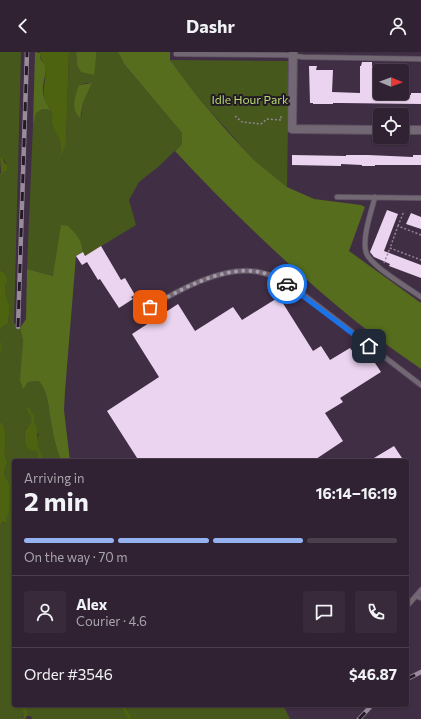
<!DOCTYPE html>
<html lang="en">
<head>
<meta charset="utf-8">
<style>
	:root { --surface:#302233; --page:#382a3b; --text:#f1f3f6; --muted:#a8a4ac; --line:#4b3f4e; --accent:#95b2f1 }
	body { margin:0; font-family:Commissioner,sans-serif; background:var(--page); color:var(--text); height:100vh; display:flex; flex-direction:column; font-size:15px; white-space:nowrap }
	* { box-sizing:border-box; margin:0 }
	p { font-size:13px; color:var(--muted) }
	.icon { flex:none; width:22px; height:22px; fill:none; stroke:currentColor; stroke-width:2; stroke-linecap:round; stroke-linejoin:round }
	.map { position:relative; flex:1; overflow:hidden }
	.panel { position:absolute; left:12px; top:407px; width:397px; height:248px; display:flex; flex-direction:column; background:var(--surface); border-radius:4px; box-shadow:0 1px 3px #0004,0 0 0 1px var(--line) }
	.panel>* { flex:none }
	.needle { width:26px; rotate:91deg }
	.buttons { position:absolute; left:373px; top:12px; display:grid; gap:8px }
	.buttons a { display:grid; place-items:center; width:36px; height:36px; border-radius:4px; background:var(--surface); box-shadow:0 1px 3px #0004,0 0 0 1px var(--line); font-size:20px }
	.pin { position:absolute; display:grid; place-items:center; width:34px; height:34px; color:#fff; margin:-17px; border-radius:8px; box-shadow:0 2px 6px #0006 }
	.courier { position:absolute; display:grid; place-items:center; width:40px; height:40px; margin:-20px; border:3px solid #1a73e8; border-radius:50%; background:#fff; color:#222; box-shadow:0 1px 5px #0007 }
	.headline em { font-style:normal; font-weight:700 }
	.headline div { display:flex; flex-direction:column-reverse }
	.headline { display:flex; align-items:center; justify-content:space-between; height:68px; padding:0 12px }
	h1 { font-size:26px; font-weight:700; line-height:30px }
	.bar { display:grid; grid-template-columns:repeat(4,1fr); gap:6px 4px; align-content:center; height:48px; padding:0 12px }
	.bar i { height:5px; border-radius:3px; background:var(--line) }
	.bar .selected { background:var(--accent) }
	.bar p { grid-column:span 4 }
	.line { display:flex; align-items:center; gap:10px; padding:0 12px; border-top:1px solid var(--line) }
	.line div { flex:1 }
	.round { display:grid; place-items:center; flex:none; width:42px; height:42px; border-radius:4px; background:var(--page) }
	header { display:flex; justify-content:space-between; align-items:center; height:52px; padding:0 12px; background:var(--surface); font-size:18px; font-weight:700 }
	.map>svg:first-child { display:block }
	.green { fill:#47581d; fill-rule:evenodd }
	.forest { fill:#566d1d }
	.water { fill:#4e6310 }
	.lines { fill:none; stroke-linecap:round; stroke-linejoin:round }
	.stream { stroke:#4e6310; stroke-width:3 }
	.building { fill:#ebd4ef }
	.service-casing { stroke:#5d4c60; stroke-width:6 }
	.tertiary-casing { stroke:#5d4c60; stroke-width:10 }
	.path { stroke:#938596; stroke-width:1.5; stroke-dasharray:2 2; stroke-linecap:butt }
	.service { stroke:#716873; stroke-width:4.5 }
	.tertiary { stroke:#716873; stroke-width:8 }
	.rail-casing { stroke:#998b9c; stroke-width:4.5 }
	.rail { stroke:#221a24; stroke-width:3; stroke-dasharray:9; stroke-linecap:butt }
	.done { stroke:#a89bab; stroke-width:4; stroke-dasharray:0 7.2 }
	.route { stroke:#1a73e8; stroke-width:5 }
	.labels { text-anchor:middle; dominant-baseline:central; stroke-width:4; stroke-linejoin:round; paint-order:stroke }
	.park-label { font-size:12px; fill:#b7d96f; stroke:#221a24 }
</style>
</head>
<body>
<header><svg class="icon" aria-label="back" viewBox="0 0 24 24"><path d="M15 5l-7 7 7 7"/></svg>Dashr<svg class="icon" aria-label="person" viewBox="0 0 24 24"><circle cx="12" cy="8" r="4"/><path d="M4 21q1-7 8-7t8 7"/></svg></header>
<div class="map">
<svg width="421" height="667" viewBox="0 0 421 667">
	<rect width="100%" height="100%" fill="#402e44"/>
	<path class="green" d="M0,0h21l-7,271 6,5 3,13 -2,45 7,-4 11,-1c10,12 9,26 12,41 2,13 5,26 10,39h-47v244h269l7,14h-258l-1,-3h-9l1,3h-23v-194l5,-3 1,-6 3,-33 -5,-9 2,-9 2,-2c-1,-3 -3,-6 -3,-9 -1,-12 4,-24 -5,-33v-92l8,-6 2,-18c-7,-6 -6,-24 -7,-34l-3,-1v-97l7,-2v-6l-4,-7h-3zM26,375l13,7 -3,8 2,9 -12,-4 -2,-11z
		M69,0h7l1,13 16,10 3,-16v-7h22l6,12 58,69v11l-24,23 -19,15 -10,18 7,25 -51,31 -2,-4 -1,-7 -29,31 -26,-7 6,-144 3,-12 7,-4 8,1 1,11 8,18 1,6 -1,9 6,-12zM86,31h6l-9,20 -2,15 -2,-33z
		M170,8l119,1 -2,126 -33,-27 -57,-64z"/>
	<path class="forest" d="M35,0l5,1c0,9 2,6 5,12 3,8 -3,17 -2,25 0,8 4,14 8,20l-8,-1 -7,4 -3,12z
		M76,0h20v7l-2,16 -13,-3 -4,-7z
		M118,0h52v8l27,36 30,35 27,29 33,27 27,12 47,6 4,2 -16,44 72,52v66c-29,-20 -58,-41 -85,-64 -57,-48 -110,-99 -161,-154l7,-7v-11l-58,-69z
		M92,31l-9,20 -3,15c-10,-10 -5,-21 -1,-33z
		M61,173l7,1c8,8 14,14 15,26l-7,4 -11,135 -1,19 6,51h-9c-5,-13 -8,-26 -10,-39 -3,-16 -2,-28 -12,-41l-11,1 -5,7 -3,-8 3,-40 -3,-13 6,-9 1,-50 26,7z"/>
	<path class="water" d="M40,0h29l-3,90 -4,12h-2c3,-18 -4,-17 -8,-32 -1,-4 0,-8 -1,-12 -1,-3 -4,-5 -5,-8 -6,-13 2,-24 -1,-36 -2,-6 -5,-6 -5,-14z
		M0,106h3l1,4 3,3v6l-6,2z
		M0,218c5,2 8,8 7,13l-2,1c0,7 0,16 5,21l-2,18 -8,6z
		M0,369c9,9 4,21 5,33 0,3 2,6 3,9l-2,2 -2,9 5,9v28l-1,5h-2l1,7 -3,-1 -4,3z
		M32,371l4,2c3,9 0,18 2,26l-7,-1 -5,-3c-2,-11 -4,-17 6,-24z"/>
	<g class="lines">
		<path class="stream" d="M0,292v6
			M28,357l5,8 -1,9
			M37,396l3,7v6
			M22,653l4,8 -2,6
			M122,653l8,14"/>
	</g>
	<path class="building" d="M362,10h10v4h3l-2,27 38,2v-2h10v11l-81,-1h-7v1h-20v-1h-3l-1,-37h8l-1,4h17l-1,22 28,1v-27h1z
		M292,103l54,1v-1h22l45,2v-2h8v10h-46v1h-13v-1l-21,-1v2l-49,-1z
		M387,158l11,4 -14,37 37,14v13l-32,-12 1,-2 -16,-7 -4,-5z
		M411,161l10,4v12l-15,-5z
		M101,194l20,34 4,-2 10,17 -4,2 2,2 -14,9 -19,-29 -2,1 -11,-18 -5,3 -6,-9 7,-4 2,4z
		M279,245l34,54 8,-5 9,14 20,-12 3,4 10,-7 18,27 -41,26 3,4 -18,11 18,28 -30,20h-174l-32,-50 52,-34 -27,-43 46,-30 17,27 38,-24 9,13z
		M394,394l10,15h-35z"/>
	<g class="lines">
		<defs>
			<path id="service" d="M176,2l109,1 18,2 118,2
				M337,145l84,1
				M375,145c-4,15 -13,41 -9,55 3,13 43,36 55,45
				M150,255c29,-17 73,-42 109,-35 15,3 29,11 41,20l121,93
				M416,544l5,-6
				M407,554l9,-10 5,2"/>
			<path id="tertiary" d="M293,0l-1,77 88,1
				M402,78h19"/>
		</defs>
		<use href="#service" class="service-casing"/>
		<use href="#tertiary" class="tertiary-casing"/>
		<path class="path" d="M235,64l7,6 19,2 6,-5 14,1v-4
			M398,174l6,-15
			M421,183l-23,-9 -8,22 31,12
			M384,211l6,-15"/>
		<use href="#service" class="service"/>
		<use href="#tertiary" class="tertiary"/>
		<defs>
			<path id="rail" d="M18,275l9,-275
				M407,627l14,-7
				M359,667l13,-14"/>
		</defs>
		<use href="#rail" class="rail-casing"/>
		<use href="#rail" class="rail"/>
	</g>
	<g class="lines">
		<path class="done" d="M150,255c29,-17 74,-42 109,-35 10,2 20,6 28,12"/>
		<path class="route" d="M287,232l82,62"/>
	</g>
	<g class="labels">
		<g class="park-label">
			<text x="250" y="47">Idle Hour Park</text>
		</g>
	</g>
</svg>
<div class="buttons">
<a><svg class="needle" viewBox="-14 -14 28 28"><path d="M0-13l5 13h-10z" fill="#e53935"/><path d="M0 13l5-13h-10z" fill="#a8a4ac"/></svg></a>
<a><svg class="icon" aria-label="locate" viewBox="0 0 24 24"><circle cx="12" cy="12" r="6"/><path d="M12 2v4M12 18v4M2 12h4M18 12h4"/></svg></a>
</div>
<div class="pin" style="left:150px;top:255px;background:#ea580c"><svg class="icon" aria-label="bag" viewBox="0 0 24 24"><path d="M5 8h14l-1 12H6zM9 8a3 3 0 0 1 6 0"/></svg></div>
<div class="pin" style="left:369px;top:294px;background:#1f2937"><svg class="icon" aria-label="home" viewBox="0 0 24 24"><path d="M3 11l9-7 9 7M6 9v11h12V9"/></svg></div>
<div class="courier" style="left:287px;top:232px"><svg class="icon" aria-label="car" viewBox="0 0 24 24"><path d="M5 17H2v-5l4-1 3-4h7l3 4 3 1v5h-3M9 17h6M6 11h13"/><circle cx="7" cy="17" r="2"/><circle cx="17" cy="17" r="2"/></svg></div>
<section class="panel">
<div class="headline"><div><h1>2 min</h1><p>Arriving in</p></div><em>16:14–16:19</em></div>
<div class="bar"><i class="selected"></i><i class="selected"></i><i class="selected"></i><i></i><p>On the way · 70 m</p></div>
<div class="line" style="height:72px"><a class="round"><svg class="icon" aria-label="person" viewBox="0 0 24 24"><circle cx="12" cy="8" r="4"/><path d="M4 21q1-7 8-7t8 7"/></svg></a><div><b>Alex</b><p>Courier · 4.6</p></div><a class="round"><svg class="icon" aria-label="chat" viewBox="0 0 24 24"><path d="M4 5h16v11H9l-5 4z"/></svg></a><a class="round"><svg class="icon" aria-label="phone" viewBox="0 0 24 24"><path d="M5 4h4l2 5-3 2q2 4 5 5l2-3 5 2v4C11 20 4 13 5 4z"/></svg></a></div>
<div class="line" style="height:52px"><div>Order #3546</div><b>$46.87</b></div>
</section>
</div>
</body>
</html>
